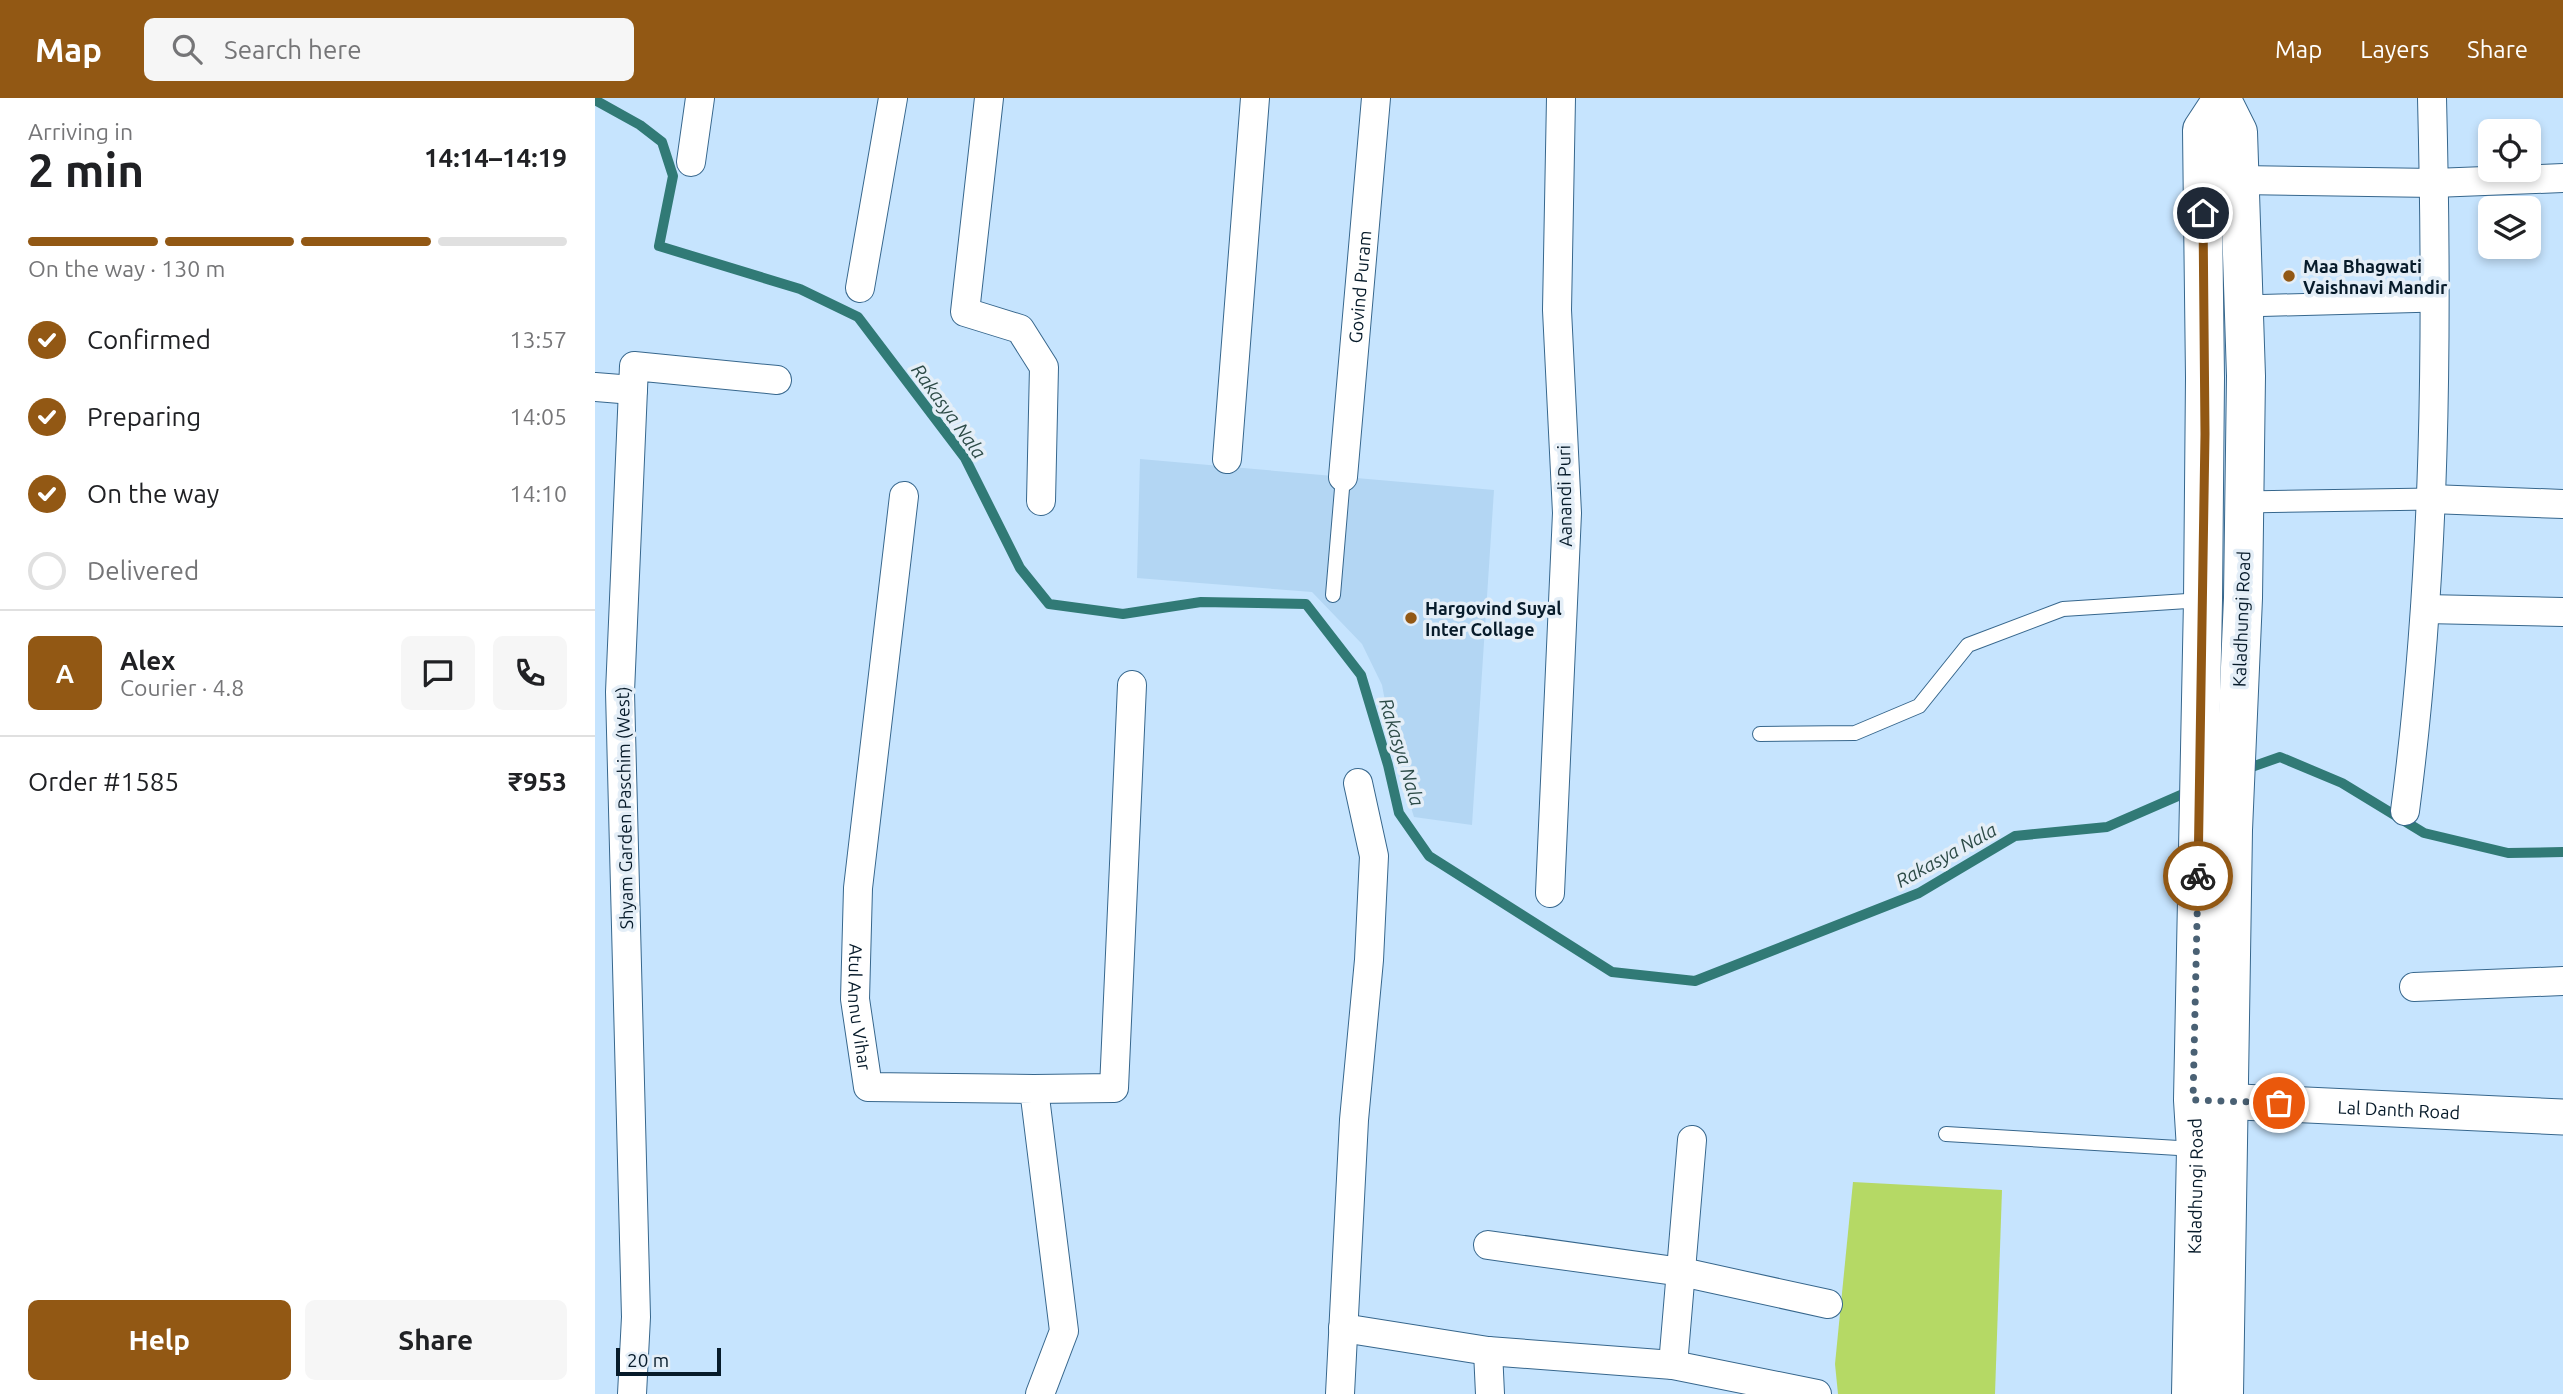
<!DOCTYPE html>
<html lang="en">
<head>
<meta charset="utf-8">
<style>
	:root { --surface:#fff; --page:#f6f6f6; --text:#202124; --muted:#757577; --line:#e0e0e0; --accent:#925814 }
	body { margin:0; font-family:Ubuntu,sans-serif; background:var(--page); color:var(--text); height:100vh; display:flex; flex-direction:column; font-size:26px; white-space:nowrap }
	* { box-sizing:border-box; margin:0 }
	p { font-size:23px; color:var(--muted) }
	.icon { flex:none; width:38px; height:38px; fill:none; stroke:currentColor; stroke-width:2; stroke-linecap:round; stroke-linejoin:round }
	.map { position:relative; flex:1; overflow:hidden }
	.drawer { display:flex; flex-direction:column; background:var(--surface); width:595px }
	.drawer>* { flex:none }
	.tools { position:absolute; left:1883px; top:21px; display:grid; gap:14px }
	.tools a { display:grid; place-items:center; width:63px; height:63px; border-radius:10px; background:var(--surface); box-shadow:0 4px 10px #0003; font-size:35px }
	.scale { position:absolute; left:21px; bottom:18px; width:105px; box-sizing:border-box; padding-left:7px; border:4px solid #071b2a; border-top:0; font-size:19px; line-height:24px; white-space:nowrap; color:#071b2a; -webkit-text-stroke:5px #e4eef7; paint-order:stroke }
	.pin { position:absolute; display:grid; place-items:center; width:60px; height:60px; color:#fff; margin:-30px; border:4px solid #fff; border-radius:50%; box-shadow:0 2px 7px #0007 }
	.courier { position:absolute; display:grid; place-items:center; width:70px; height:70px; margin:-35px; border:5px solid #925814; border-radius:50%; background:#fff; color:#222; box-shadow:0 2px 9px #0007 }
	.head em { font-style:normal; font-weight:700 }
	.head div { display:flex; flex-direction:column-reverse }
	.head { display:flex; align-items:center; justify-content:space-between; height:119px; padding:0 28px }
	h1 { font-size:46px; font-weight:700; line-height:52px }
	.bar { display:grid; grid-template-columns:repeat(4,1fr); gap:10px 7px; align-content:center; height:84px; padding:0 28px }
	.bar i { height:9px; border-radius:5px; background:var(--line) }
	.bar .selected { background:var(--accent) }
	.bar p { grid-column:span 4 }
	.line { display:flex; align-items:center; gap:18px; padding:0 28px; border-top:2px solid var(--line) }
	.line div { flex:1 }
	.round { display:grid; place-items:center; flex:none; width:74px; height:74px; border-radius:10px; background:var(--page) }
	ol { padding:0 28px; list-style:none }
	li { display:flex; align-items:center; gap:21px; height:77px }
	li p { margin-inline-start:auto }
	li .icon { padding:7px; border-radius:50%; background:var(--accent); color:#fff; stroke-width:4 }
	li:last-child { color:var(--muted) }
	li i { width:38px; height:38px; border:4px solid var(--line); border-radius:50% }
	.button { display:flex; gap:14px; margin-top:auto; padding:14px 28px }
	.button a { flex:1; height:80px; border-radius:10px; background:var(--accent); color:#fff; font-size:28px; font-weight:700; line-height:80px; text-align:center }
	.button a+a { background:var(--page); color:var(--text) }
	header { display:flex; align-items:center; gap:42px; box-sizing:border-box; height:98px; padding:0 35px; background:var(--accent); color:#fff }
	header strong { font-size:33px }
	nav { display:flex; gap:38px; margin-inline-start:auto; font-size:24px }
	.search { width:490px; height:63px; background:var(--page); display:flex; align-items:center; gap:18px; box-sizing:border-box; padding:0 24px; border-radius:10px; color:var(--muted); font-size:26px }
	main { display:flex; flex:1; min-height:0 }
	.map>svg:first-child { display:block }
	.built { fill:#b3d6f3 }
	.green { fill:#b5d965 }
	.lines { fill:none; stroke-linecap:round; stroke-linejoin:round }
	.stream { stroke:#317a76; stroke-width:10 }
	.service-casing { stroke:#37678d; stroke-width:16 }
	.pedestrian-casing { stroke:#37678d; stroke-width:23 }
	.minor-casing { stroke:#37678d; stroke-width:30 }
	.tertiary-casing { stroke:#37678d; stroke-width:37 }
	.primary-casing { stroke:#37678d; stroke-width:40 }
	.service { stroke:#fff; stroke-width:14 }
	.pedestrian { stroke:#fff; stroke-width:21 }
	.minor { stroke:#fff; stroke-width:28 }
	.tertiary { stroke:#fff; stroke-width:35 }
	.primary { stroke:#fff; stroke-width:38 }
	.done { stroke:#4a6174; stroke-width:7; stroke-dasharray:0 12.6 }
	.route { stroke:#925814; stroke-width:9 }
	.poi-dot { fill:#925814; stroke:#e4eef7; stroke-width:2.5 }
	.labels { text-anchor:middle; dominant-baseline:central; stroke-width:7; stroke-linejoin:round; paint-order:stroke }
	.poi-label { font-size:18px; font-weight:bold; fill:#071b2a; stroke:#e4eef7; text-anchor:start }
	.street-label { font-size:18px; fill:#071b2a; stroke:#e4eef7 }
	.water-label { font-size:19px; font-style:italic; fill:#2d4b47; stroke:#e4eef7 }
</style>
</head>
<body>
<header>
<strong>Map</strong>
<div class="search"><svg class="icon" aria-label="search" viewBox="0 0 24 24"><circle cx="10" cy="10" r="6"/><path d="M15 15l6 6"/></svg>Search here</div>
<nav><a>Map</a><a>Layers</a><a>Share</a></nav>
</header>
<main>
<section class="drawer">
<div class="head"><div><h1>2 min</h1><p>Arriving in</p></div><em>14:14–14:19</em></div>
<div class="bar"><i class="selected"></i><i class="selected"></i><i class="selected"></i><i></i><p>On the way · 130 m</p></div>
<ol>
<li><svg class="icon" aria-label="check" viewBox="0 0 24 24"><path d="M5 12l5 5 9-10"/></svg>Confirmed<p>13:57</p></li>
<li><svg class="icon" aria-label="check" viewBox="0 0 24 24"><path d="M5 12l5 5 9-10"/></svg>Preparing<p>14:05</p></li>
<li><svg class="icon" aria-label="check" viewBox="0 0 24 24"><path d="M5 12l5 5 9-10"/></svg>On the way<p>14:10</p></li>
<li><i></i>Delivered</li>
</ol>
<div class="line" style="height:126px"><b class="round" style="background:var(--accent);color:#fff">A</b><div><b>Alex</b><p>Courier · 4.8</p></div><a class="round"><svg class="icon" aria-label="chat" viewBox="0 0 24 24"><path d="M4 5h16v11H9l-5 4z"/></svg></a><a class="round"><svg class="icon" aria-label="phone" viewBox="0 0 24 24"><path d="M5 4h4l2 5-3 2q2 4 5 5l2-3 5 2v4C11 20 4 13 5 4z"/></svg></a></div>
<div class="line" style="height:91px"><div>Order #1585</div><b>₹953</b></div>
<div class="button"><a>Help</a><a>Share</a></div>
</section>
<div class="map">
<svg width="1968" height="1296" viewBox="0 0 1968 1296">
	<rect width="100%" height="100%" fill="#c6e4fe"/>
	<path class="built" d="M545,361l354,31 -22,335 -58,-8 -18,-58 -14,-74 -20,-41 -50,-52 -175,-14z"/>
	<path class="green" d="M1258,1084l149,8 -7,204h-157l-3,-30z"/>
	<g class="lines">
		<path class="stream" d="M0,2l45,25 22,17 11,34 -14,70 141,43 58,28 107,141 55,110 29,36 74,10 78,-12 105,2 55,71 27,90 11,48 30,43 183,116 83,9 224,-88 96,-57 92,-9 85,-37
			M1648,672l37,-13 62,26 82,50 84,20 55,-1"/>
		<defs>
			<path id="service" d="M738,497l10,-118
				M1165,636l95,-1 64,-27 49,-61 95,-36 140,-9
				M1351,1036l249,15"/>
			<path id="pedestrian" d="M1649,208l190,-5
				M1649,404l187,-3"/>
			<g id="minor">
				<path d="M394,0l-24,214 55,17 24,38 -3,134"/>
				<path d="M96,64l9,-64"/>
				<path d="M1645,82l194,3 129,-5"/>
				<path d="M265,190l33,-190"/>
				<path d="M0,289l38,3"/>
				<path d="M632,361l28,-361"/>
				<path id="s1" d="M748,379l33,-379"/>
				<path id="s2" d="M309,398l-46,392 -3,111 13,88 166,2 30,242 -24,63"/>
				<path d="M1836,401l132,5"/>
				<path d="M1830,511l138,3"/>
				<path d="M1810,713c31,-236 33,-476 27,-713"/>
				<path d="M955,795l17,-380 -10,-203 4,-212"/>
				<path d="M1819,889l149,-6"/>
				<path d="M439,991l80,-1 18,-403"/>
				<path d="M893,1147l194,27 146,32"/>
				<path d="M748,1230l145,23 185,14 144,29"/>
				<path d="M893,1253l2,43"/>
				<path d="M1078,1267l19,-225"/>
				<path d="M37,1296l4,-77 -16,-625 14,-326 143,14"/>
				<path d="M745,1296l14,-274 15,-160 5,-104 -16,-73"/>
			</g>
			<g id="tertiary">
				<path id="s3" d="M1604,1002l364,17"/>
			</g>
			<g id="primary">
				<path d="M1626,0l17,34 8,244 -3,222 -10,232 -9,564"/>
				<path id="s4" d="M1596,1296l5,-245 -3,-49 10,-500 2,-222 -3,-248 19,-29"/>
			</g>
		</defs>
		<use href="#service" class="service-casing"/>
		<use href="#pedestrian" class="pedestrian-casing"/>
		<use href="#minor" class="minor-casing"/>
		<use href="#tertiary" class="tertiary-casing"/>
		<use href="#primary" class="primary-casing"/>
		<use href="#service" class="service"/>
		<use href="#pedestrian" class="pedestrian"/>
		<use href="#minor" class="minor"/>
		<use href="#tertiary" class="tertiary"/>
		<use href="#primary" class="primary"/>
	</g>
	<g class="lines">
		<path class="done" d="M1603,778l-5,224 86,3"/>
		<path class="route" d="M1603,778l7,-442 -2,-221"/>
	</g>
	<g class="poi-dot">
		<circle cx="1694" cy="178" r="7"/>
		<circle cx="816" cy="520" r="7"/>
	</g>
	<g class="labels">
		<g class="poi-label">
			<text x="1708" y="168">Maa Bhagwati<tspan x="1708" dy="21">Vaishnavi Mandir</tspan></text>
			<text x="830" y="510">Hargovind Suyal<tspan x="830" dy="21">Inter Collage</tspan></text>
		</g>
		<g class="street-label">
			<text stroke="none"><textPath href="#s1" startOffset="191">Govind Puram</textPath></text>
			<text transform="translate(969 398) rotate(-91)">Aanandi Puri</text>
			<text transform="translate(1646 521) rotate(-88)">Kaladhungi Road</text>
			<text transform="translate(29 710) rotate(-91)">Shyam Garden Paschim (West)</text>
			<text stroke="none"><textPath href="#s2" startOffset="514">Atul Annu Vihar</textPath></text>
			<text stroke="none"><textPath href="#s3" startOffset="200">Lal Danth Road</textPath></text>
			<text stroke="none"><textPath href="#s4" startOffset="208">Kaladhungi Road</textPath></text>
		</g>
		<g class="water-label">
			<text transform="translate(354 313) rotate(54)">Rakasya Nala</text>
			<text transform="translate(807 654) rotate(73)">Rakasya Nala</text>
			<text transform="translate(1351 757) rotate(-29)">Rakasya Nala</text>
		</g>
	</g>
</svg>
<div class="tools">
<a><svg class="icon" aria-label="locate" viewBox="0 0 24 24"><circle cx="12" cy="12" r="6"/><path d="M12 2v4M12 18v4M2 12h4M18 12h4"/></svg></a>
<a><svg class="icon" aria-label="layers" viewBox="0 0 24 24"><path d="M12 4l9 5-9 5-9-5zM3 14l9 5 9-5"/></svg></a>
</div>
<div class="scale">20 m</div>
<div class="pin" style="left:1684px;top:1005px;background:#ea580c"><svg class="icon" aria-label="bag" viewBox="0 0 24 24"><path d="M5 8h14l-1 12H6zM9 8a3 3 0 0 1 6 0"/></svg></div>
<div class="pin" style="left:1608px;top:115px;background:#1f2937"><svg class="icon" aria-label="home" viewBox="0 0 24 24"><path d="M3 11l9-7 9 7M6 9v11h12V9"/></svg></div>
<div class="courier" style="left:1603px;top:778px"><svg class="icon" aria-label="bike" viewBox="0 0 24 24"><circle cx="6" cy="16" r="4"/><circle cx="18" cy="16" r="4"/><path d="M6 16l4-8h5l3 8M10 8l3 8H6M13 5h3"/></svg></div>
</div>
</main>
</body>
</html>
